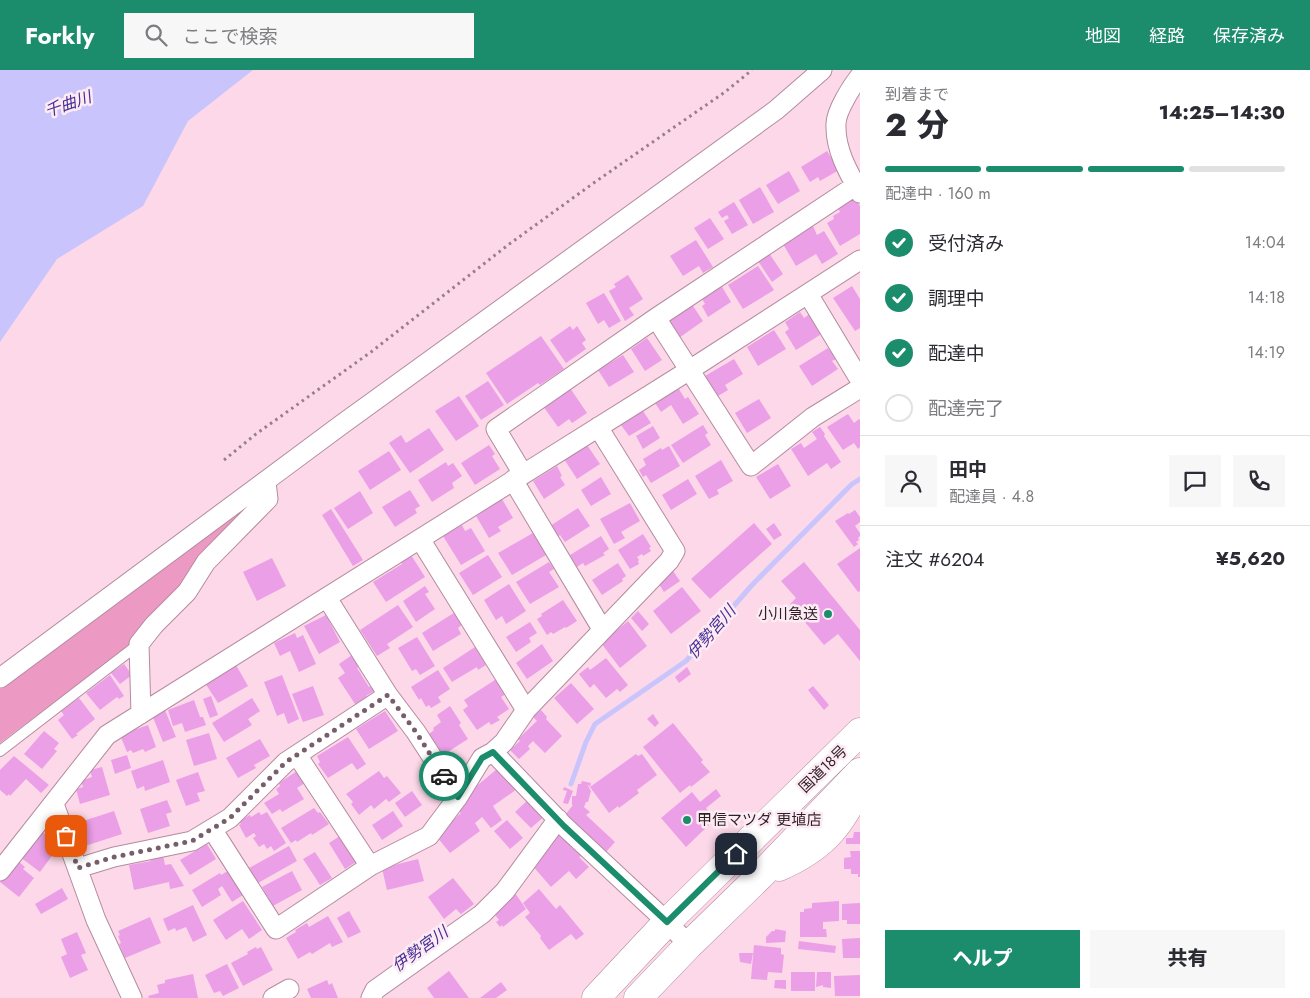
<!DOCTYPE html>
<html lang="ja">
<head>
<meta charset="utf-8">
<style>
	:root { --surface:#fff; --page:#f7f7f7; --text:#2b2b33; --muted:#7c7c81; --line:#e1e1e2; --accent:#1b8c6c }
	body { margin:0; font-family:Jost,"Noto Sans JP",sans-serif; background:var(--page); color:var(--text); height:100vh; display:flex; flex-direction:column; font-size:19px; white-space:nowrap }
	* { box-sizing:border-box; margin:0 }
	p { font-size:16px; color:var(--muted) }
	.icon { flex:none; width:28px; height:28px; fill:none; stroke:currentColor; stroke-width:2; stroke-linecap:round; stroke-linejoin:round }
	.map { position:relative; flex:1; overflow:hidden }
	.details { display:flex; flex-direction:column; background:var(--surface); width:450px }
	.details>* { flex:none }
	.pin { position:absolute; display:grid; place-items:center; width:42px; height:42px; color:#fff; margin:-21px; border-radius:10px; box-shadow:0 2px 8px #0006 }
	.courier { position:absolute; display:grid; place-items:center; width:50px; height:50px; margin:-25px; border:4px solid #1b8c6c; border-radius:50%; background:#fff; color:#222; box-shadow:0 1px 6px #0007 }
	.summary em { font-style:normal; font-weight:800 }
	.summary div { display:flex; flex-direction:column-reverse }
	.summary { display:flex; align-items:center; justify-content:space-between; height:85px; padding:0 25px }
	h1 { font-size:32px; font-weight:800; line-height:38px }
	.bar { display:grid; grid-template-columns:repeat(4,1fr); gap:8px 5px; align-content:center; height:60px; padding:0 25px }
	.bar i { height:6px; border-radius:4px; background:var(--line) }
	.bar .active { background:var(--accent) }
	.bar p { grid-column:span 4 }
	.line { display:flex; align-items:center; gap:12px; padding:0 25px; border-top:1px solid var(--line) }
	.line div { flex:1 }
	.round { display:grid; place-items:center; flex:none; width:52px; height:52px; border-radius:0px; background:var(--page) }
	ol { padding:0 25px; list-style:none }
	li { display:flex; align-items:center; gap:15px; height:55px }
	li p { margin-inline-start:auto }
	li .icon { padding:5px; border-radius:50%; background:var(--accent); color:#fff; stroke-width:4 }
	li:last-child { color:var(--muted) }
	li i { width:28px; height:28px; border:2px solid var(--line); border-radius:50% }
	.primary-button { display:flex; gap:10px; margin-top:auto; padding:10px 25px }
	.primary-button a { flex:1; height:58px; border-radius:0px; background:var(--accent); color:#fff; font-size:20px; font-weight:800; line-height:58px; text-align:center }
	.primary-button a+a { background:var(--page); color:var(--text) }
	header { display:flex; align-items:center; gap:30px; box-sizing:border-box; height:70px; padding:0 25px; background:var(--accent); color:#fff }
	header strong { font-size:24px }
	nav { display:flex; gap:28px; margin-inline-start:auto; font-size:18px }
	.search { width:350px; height:45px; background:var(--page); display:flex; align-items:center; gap:12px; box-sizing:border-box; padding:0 18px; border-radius:0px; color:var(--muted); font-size:19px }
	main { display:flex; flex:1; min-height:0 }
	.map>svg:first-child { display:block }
	.green { fill:#ec9ac3 }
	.water { fill:#c9c5fc }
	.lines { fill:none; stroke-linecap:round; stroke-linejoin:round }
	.stream { stroke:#c9c5fc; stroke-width:5 }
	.building { fill:#eb9fe7 }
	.lane-casing { stroke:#b48b9f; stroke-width:12 }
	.street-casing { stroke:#b48b9f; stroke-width:21 }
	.highway-casing { stroke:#b48b9f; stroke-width:29 }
	.path { stroke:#987e8b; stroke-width:3; stroke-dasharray:2.5 4; stroke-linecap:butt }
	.lane { stroke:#fff; stroke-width:10 }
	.street { stroke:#fff; stroke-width:19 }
	.highway { stroke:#fff; stroke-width:28 }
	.done { stroke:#765f6a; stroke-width:5; stroke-dasharray:0 9 }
	.route { stroke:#1b8c6c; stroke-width:6 }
	.poi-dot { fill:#1b8c6c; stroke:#fdebf3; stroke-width:2 }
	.labels { text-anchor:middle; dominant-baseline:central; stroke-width:5; stroke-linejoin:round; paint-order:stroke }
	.poi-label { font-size:15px; fill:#2e1e26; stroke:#fdebf3; text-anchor:end }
	.street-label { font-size:15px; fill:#2e1e26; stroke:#fdebf3 }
	.water-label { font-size:16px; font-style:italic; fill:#472e94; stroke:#fdebf3 }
</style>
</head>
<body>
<header>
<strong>Forkly</strong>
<div class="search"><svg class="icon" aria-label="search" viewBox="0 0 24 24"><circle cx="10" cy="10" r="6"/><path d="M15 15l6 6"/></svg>ここで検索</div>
<nav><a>地図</a><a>経路</a><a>保存済み</a></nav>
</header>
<main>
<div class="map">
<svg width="860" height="928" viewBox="0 0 860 928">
	<rect width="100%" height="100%" fill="#fcd8e9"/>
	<path class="green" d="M260,426l-78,93 -52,56 -130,98v-54z"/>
	<path class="water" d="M0,0h253l-65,51 -45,85 -86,53 -57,83z"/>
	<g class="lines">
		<path class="stream" d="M571,714l15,-42 9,-18 91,-63 66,-76 100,-101 8,-5"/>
	</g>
	<path class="building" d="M827,81l12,19 -19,11 -2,-4 -8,5 -9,-15z
		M789,101l11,20 -22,13 -12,-19z
		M760,117l14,25 -21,12 -14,-24z
		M854,128l6,8v28l-20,12 -13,-23 7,-4 -1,-3 7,-4 -2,-4z
		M734,132l14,23 -16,9 -8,-13 5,-3 -2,-3 -5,3 -4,-6z
		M710,148l14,21 -16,10 -14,-21z
		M813,156l4,9 7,-4 14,23 -16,10 -6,-10 -20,12 -13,-22z
		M696,170l17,27 -10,6 -4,-7 -16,10 -13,-20z
		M769,183l14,21 -11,8 -14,-21z
		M758,196l16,24 -31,19 -15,-24z
		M628,205l15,24 -14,9 5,7 -9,6 -16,-30 7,-4 -2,-3z
		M721,215l10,17 -23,15 -6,-11 3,-2 -4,-7z
		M852,216l8,13v29l-5,3 -22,-33z
		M604,223l17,28 -12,7 -5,-8 -6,4 -12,-21z
		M691,233l12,18 -24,17 -10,-17 2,-4z
		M800,242l4,6 7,-5 12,20 -27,17 -11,-18 4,-3 -4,-7z
		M570,256l3,4 4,-4 9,14 -4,3 4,6 -20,14 -16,-23z
		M774,260l12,19 -28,17 -11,-19z
		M541,266l23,33 -24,16 -2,-2 -31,21 -21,-31z
		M647,268l15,22 -17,11 -14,-22z
		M828,278l8,11 -4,2 6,8 -26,17 -13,-20z
		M623,285l11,17 -25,15 -11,-17z
		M734,289l9,15 -18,11 3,5 -10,6 -13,-20z
		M488,311l16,24 -23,15 -16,-24z
		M570,318l17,25 -15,10 -3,-4 -11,8 -15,-21z
		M679,319l6,10 3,-2 11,17 -16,10 -12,-19 -10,7 -6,-9z
		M459,326l20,30 -23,15 -21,-30z
		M759,329l12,19 -24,15 -12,-20z
		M643,341l8,12 -22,13 -8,-11z
		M848,344l6,9 5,-4 1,1v27l-2,2 -4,-6 -11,7 -16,-23z
		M703,355l5,8 -3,2 6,10 -28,18 -12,-18z
		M653,356l7,12 -17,11 -7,-13z
		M820,357l5,7 -1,2 17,26 -10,7 -4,-6 -19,13 -17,-27 10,-6 3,5 13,-9 -5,-7z
		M429,358l15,22 -34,23 -21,-30 12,-8 5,8z
		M489,375l6,9 -3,2 8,13 -25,16 -14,-22z
		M587,375l13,19 -23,15 -13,-20z
		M669,376l11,20 -29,17 -5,-8 -3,2 -4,-7 7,-5 -3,-6 18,-11 1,2z
		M389,381l12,19 -31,20 -12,-19z
		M721,390l12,21 -16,9 2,4 -10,5 -14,-23z
		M446,392l2,4 5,-3 9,13 -10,7 2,5 -22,14 -14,-22z
		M778,394l13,22 -21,13 -14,-22z
		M557,396l5,10 -2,1 5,8 -21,14 -11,-18z
		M601,407l10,17 -20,12 -10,-16z
		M688,409l9,15 -26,16 -9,-15z
		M410,420l10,16 -5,3 2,4 -22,14 -13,-20z
		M360,421l13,22 -25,16 -14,-21z
		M502,429l11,19 -15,9 3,4 -12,7 -13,-22z
		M630,433l10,18 -19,11 4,6 -11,6 -14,-25z
		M578,438l12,18 -25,16 -5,-7 -3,2 -7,-11z
		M331,439l32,51 -10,6 -31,-51z
		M855,440l5,7v5l-5,4 5,7v3l-2,2 1,2 -3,2 2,2 -4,3 -19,-26 13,-8 1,1z
		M754,453l18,21 -62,55 -19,-20z
		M774,453l8,12 -8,5 -8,-11z
		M462,455l3,6 6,-3 14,23 -24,14 -18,-29z
		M533,463l13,22 -34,20 -14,-22z
		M643,464l8,13 -2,1 2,3 -8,5 -1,-2 -5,3 2,3 -1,1 1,3 -9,5 -12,-19z
		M601,466l8,13 -6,4 2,2 -20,11 -2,-3 -6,4 -7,-12z
		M860,478v43l-2,1 -21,-28z
		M411,485l14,22 -39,25 -13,-20 29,-18 -1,-3z
		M488,485l14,22 -29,18 -14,-22z
		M272,488l14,28 -29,15 -14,-29z
		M549,492l5,7 -5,3 10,15 -29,17 -14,-22z
		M804,492l56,68v31l-22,-27 -14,11 -34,-41 6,-6 -15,-17z
		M618,493l8,13 -4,3 1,2 -21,14 -10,-15z
		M673,501l7,10 -16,11 -7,-11z
		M509,514l17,27 -20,13 -4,-8 -6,4 -12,-20z
		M425,516l4,6 -4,2 10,15 -19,13 -13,-21z
		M682,517l19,24 -30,23 -18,-23z
		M563,530l14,21 -11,7 -1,-1 -12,7 -2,-2 -4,3 -10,-16 5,-3 -1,-2z
		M398,535l15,22 -26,17 3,4 -13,8 -17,-26z
		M457,541l7,12 -6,5 3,6 -28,17 -11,-18z
		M638,541l11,13 -7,7 -11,-13z
		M326,545l14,27 -21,12 -15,-28z
		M628,551l19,25 -27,22 -19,-25z
		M530,552l7,11 -8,5 2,4 -15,10 -10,-15z
		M295,563l2,5 6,-3 13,29 -17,8 -9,-21 -10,5 -6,-13z
		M417,567l18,29 -15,9 -4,-6 -4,2 -14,-23z
		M542,574l11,17 -26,18 -11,-16z
		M475,577l11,18 -8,5 -1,-3 -25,15 -9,-14z
		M352,585l8,11 -3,2 12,19 3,-2 4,5 -10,6 3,3 -12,8 -19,-29 7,-5 -6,-9z
		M606,588l22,27 -8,7 -3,-3 -11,9 -12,-14 -4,4 -11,-14 9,-7 2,3z
		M124,594l8,11 -12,9 -9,-11z
		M236,595l12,21 -30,17 -13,-20z
		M687,597l4,7 -12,9 -4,-6z
		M438,600l12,19 -12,8 3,5 -10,6 -2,-3 -3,2 -5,-9 -2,2 -8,-13z
		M110,605l14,21 -5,3 -2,-2 -17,13 -14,-17z
		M282,605l17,44 -11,5 -4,-11 -7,3 -13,-34z
		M498,608l8,16 -5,3 8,12 -12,8 3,3 -9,5 -2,-3 -12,8 -14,-20 5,-4 -4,-6z
		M571,613l23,26 -17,15 -23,-26z
		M313,616l11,29 -21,7 -11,-28z
		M813,616l16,19 -5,5 -16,-20z
		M211,626l7,19 -8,3 -7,-19z
		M79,628l16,21 -19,15 2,1 -6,4 -14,-19 6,-5 -3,-4z
		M252,628l8,13 -12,8 4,6 -28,17 -12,-19z
		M194,630l6,17h3l3,8 -21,7 -3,-9 -9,3 -5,-16z
		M450,636l11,17 -2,2 9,14 -25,16 -14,-21 5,-4 -1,-2 8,-6 -4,-7z
		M165,640l11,27 -13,5 -11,-27z
		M541,640l6,7 -1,2 16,17 -17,17 -12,-12 -5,5 2,3 -11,10 -9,-9 10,-9 -2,-2 19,-18 -4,-4z
		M385,641l13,20 -29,18 -13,-20z
		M653,644l6,9 -4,4 -8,-8z
		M673,653l30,37 -2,2 9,10 -19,15 -1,-2 -10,8 -37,-46z
		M148,655l8,22 -11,5 -2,-3 -10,4 -2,-3 -4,2 -7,-17z
		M44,661l15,12 -5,6 3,2 -15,18 -18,-15z
		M209,663l8,26 -23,7 -8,-26z
		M348,667l18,27 -9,6 -5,-7 -24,15 -10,-14 2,-2 -3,-6z
		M260,669l10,17 -16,9 2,3 -18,10 -12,-20z
		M636,684l2,2 4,-2 15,21 -20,15 2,3 -20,15 -1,-2 -9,7 -19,-26z
		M127,685l4,13 -16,6 -4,-14z
		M14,686l35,29 -8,8 -15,-14 -16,17 -1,-2 -2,2 -7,-6v-20z
		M163,690l7,22 -25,9 -1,-5 -7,3 -6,-18z
		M102,697l8,28 -30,9 -4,-15 7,-2 -2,-6 11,-4 -2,-7z
		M497,699l20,20 -24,17 9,14 -11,8 -9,-11 -7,6 5,8 -30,22 -13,-16 4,-7 20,-17 -4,-5 15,-18z
		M297,701l8,12 -8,5 7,11 -22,13 -2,-3 -8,5 -8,-11 15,-9 -3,-5 4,-3 -1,-3z
		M379,701l5,7 3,-2 14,17 -12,9 -3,-3 -12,10 -3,-4 -12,10 -8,-11 2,-2 -7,-8z
		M198,702l7,19 -8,2 3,8 -14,5 -10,-26z
		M582,711l9,2 -1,4 -3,-3 4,7 -3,11h-2l-2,5 6,5 -4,3 29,27 -9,10 -40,-38 7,-9h-1v-9h4l2,-12h3z
		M564,717l9,4 -5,13 -5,-1 4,-12 -4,-1z
		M716,719l5,7 -15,12 5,7 1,7 -26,25 -25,-29 31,-26 8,10z
		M412,721l10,14 -17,12 -10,-14z
		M530,728l16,17 -15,13 -16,-16z
		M167,730l5,12 -6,2 4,12 -22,7 -8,-24z
		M314,738l4,5 2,-1 9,12 -17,11 -1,-2 -14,9 -1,-2 -5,3 -10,-15z
		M114,741l8,23 -40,13 -8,-23z
		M393,741l10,15 -21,14 -10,-15z
		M259,742l2,3 6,-3 19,31 -12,8 -3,-5 -4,3 -3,-5 -5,3 -6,-9 3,-2 -2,-3 -8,5 -7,-13 2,-1 -2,-3 11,-6 1,2z
		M507,750l16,18 -13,11 -16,-18z
		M557,760l16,19 2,-1 7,8 -3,1 10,10 -13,12 -7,-8 -18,16 -20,-23z
		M41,761l19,14 -20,27 -20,-15z
		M854,762h6v12h-14v-6h7z
		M340,766l16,26 -11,7 -16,-26z
		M207,774l9,15 -26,16 -10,-15z
		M289,776l8,15 -39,22 -9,-15z
		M850,781h10v26h-2v-3h-7v-5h-7v-11l7,-1z
		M315,782l17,26 -12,7 -17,-26z
		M163,785l2,10 6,-1 13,22 -14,3 -1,-7 -35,8 -5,-25 22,-4 -1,-3z
		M418,789l6,22 -37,9 -5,-22z
		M18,791l7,6 -2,2 11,9 -15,19 -19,-15z
		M231,799l15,24 -14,9 -10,-16 -4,3 3,6 -19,12 -10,-17 28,-17 1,2z
		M292,801l10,19 -29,16 -11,-19z
		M453,808l21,26 -13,10 -5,-5 -12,10 -16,-22z
		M62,818l6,11 -27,15 -6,-10z
		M539,819l17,20 4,-4 24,29 -8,6 -5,-6 -22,16 -9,-12 1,-2 -16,-19 5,-4 -7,-10z
		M515,823l11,16 -23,18 -1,-2 -2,2 -4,-5 3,-2 -6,-8 16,-11 -2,-2z
		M243,831l19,29 -13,9 -7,-10 -16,11 -13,-20z
		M839,831v20l-16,1v7h3l1,8h-27v-25h4v-3l8,-1v-5z
		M860,833v21h-13v-4h-5v-16z
		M193,835l14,30 -14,7 -7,-15 -10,4 -1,-3 -7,3 -5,-12z
		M349,841l12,21 -13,6 -11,-20z
		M328,846l15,26 -11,5 -2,-4 -18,11 -2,-2 -12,7 -12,-21 10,-6 -1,-2 12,-7 2,4z
		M150,847l11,26 -36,15 -6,-14 2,-1 -3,-7 2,-1 -2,-4z
		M775,859l11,2 -1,11 -19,1v-6l6,-6h3z
		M77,862l9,21 -5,2 7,15 -18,8 -9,-21 6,-3 -6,-15z
		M860,868v20h-17l-1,-19z
		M799,871l37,5 -1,7 -37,-4z
		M754,875l27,3v6l3,1 -2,18 -14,-1 -1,8 -16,-1z
		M256,877l1,2 4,-2 12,23 -30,16 -12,-23 17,-9 -1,-2z
		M739,883h14l-2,11 -11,-2z
		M227,894l12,24 -16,8 -3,-5 -6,2 -9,-18z
		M449,901l20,27h-35l-7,-10z
		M791,902h24v19h-24z
		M817,902h14v16l-8,-1v-2l-7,2z
		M193,904l5,24h-49l-1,-2 11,-3 -2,-8 8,-2v-3z
		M860,905v21h-25l-1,-20z
		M327,910l2,5 3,-2 6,15h-27l-4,-9z
		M775,910h11v9l-12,-1z
		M501,912l6,8 -11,8h-16z"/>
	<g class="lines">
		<defs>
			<path id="lane" d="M0,681l139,-107"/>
			<path id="street" d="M860,6c-8,10 -24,35 -24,48 -1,25 12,48 24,69
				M808,224l52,86
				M656,248l95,148 62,-49 47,-29
				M523,404l-27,-45 160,-111 199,-132
				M513,410l89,149
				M420,469l106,171
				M327,528l61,97 28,37 42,65
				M0,608l341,-253 435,-315 46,-40
				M141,644l-2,-70 15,-19 33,-33 19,-30 62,-63 -2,-17
				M493,682l71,74 103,96 22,23
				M297,685l73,111
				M54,734l42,116 36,78
				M212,759l64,100 94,-63 59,-30 29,-39 24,-39 11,-6 11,-10 22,-32 143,-149 6,-10 -77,-124
				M78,798l36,-11 78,-16 38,-23 56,-56 102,-67
				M0,801l107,-136 581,-364 172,-111
				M273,928l16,-9
				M371,928l4,-8 107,-76 23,-23 53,-72"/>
			<path id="highway" d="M779,797c43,-19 60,-39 80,-80
				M596,928l71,-76 193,-190
				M638,928l51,-53 71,-69 100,-104"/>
		</defs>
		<use href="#lane" class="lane-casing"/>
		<use href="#street" class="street-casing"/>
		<use href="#highway" class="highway-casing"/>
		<path class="path" d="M224,390l32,-26 115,-82 137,-107 87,-63 130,-90 27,-22"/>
		<use href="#lane" class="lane"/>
		<use href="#street" class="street"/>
		<use href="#highway" class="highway"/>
	</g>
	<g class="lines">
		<path class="done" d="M66,766l12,32 36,-11 78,-16 38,-23 56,-56 102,-67 28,37 28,44"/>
		<path class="route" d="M444,706l14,21 24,-39 11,-6 71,74 103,96 69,-68"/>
	</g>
	<g class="poi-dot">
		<circle cx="828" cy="544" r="5"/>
		<circle cx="687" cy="750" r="5"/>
	</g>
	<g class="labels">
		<g class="poi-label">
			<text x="818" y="544">小川急送</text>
			<text x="697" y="750" text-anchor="start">甲信マツダ 更埴店</text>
		</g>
		<g class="street-label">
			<text transform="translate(823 699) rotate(-44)">国道18号</text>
		</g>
		<g class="water-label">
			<text transform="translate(68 34) rotate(-19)">千曲川</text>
			<text transform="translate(711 562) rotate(-49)">伊勢宮川</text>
			<text transform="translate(420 879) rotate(-36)">伊勢宮川</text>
		</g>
	</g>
</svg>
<div class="pin" style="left:66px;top:766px;background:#ea580c"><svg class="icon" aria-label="bag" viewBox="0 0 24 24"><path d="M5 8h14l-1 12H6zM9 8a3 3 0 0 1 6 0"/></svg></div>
<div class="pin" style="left:736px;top:784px;background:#1f2937"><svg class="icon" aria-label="home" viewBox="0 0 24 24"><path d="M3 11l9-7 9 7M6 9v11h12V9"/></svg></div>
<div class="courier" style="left:444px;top:706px"><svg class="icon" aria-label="car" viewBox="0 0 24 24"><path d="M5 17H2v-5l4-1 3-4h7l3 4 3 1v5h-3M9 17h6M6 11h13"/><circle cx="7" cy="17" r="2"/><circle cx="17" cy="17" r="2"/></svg></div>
</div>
<section class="details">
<div class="summary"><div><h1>2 分</h1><p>到着まで</p></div><em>14:25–14:30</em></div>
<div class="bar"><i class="active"></i><i class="active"></i><i class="active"></i><i></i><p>配達中 · 160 m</p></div>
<ol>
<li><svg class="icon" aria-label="check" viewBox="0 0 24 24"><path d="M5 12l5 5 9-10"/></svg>受付済み<p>14:04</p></li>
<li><svg class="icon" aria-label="check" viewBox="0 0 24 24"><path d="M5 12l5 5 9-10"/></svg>調理中<p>14:18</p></li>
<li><svg class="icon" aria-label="check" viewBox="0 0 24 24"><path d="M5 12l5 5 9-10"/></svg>配達中<p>14:19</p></li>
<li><i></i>配達完了</li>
</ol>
<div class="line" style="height:90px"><a class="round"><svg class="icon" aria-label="person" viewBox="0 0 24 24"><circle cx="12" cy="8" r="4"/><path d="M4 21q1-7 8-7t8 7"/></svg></a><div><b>田中</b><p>配達員 · 4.8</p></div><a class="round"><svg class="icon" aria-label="chat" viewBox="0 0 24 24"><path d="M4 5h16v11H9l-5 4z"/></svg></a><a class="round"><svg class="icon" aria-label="phone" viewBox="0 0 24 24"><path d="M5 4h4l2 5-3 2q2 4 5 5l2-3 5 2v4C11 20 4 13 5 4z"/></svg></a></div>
<div class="line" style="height:65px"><div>注文 #6204</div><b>¥5,620</b></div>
<div class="primary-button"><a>ヘルプ</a><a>共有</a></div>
</section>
</main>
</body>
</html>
